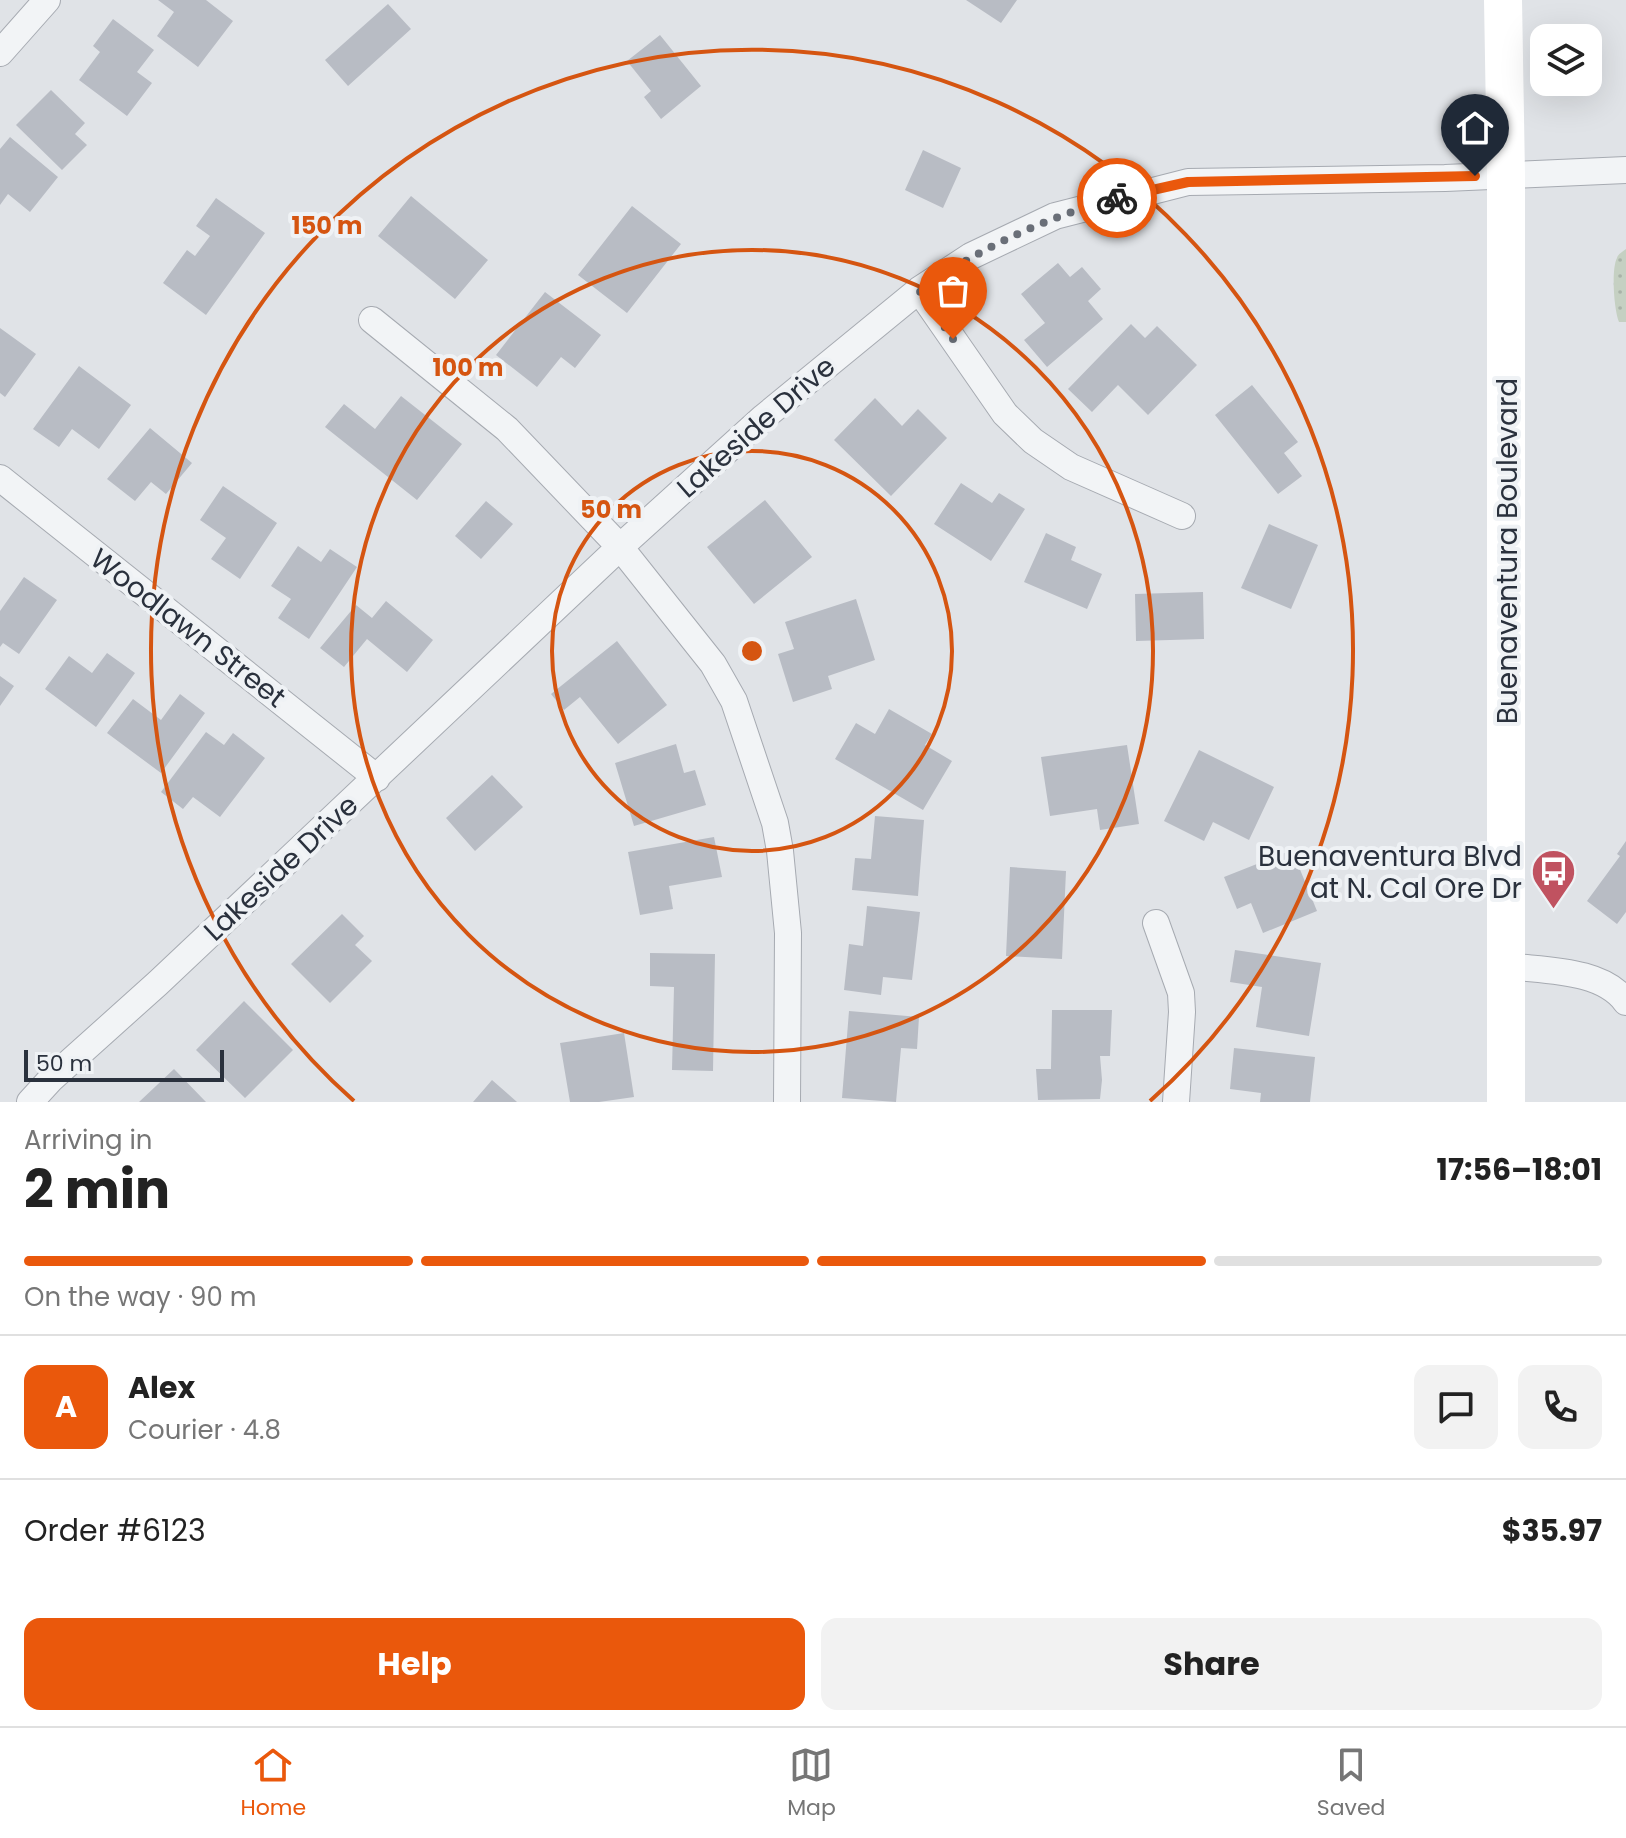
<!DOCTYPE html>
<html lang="en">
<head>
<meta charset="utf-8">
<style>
	:root { --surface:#fff; --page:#f2f2f2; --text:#222; --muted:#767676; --line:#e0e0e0; --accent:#ea580c }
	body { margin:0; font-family:Poppins,sans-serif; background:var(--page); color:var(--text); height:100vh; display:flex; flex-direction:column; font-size:30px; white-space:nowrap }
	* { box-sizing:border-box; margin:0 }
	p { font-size:26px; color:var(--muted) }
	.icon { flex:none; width:44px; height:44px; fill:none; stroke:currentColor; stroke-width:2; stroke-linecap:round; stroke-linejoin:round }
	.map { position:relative; height:1102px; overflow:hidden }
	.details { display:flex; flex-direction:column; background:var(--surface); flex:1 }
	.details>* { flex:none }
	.buttons { position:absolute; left:1530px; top:24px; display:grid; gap:16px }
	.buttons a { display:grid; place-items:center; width:72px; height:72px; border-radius:16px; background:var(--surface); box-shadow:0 8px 32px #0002; font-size:40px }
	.scale { position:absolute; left:24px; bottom:20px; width:200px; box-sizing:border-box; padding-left:8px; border:4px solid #2a313d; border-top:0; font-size:22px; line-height:28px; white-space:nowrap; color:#2a313d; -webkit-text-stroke:6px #eff2f5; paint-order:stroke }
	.pin { position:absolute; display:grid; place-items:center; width:68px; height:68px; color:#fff; margin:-82px -34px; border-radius:50% 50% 50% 0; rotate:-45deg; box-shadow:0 0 8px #0007 }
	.pin .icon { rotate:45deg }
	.courier { position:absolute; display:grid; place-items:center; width:80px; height:80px; margin:-40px; border:6px solid #ea580c; border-radius:50%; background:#fff; color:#222; box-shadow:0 2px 10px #0007 }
	.overview em { font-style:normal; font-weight:700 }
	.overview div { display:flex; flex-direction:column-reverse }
	.overview { display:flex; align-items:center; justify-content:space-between; height:136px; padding:0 24px }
	h1 { font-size:52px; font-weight:700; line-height:60px }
	.bar { display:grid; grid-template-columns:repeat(4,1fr); gap:12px 8px; align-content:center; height:96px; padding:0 24px }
	.bar i { height:10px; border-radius:6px; background:var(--line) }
	.bar .on { background:var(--accent) }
	.bar p { grid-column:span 4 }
	.line { display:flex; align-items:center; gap:20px; padding:0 24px; border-top:2px solid var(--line) }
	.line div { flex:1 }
	.round { display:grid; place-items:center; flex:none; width:84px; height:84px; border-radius:16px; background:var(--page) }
	.button { display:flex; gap:16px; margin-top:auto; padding:16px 24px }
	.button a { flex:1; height:92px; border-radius:16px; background:var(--accent); color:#fff; font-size:32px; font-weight:700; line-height:92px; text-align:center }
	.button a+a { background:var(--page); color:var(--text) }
	.dock { display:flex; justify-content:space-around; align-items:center; height:112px; border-top:2px solid var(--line); background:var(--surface); font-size:22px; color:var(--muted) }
	.dock a { display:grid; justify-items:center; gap:4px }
	.dock .on { color:var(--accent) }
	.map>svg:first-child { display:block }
	.grass { fill:url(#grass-dots) }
	.building { fill:#b8bcc4 }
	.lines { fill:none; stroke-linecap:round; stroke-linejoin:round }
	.minor-casing { stroke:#a6aab1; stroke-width:28 }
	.minor { stroke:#f2f4f6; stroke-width:26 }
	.secondary { stroke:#fff; stroke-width:38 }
	.done { stroke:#6a6f78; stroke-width:8; stroke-dasharray:0 14.4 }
	.route { stroke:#ea580c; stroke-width:10 }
	.ring { fill:none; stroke:#d55511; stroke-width:4 }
	.labels { text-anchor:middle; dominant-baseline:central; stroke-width:8; stroke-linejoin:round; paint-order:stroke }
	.street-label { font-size:28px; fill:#2a313d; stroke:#eff2f5 }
	.poi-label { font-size:28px; fill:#2a313d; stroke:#eff2f5; text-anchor:end }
	.centre { fill:#d55511; stroke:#eff2f5; stroke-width:4 }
	.ring-label { font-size:24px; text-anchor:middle; font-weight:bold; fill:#d55511; stroke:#eff2f5; stroke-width:8; stroke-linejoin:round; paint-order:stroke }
</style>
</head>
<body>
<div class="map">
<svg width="1626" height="1102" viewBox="0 0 1626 1102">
	<defs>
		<pattern id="grass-dots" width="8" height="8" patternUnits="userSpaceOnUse" patternTransform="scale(2)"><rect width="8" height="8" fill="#c5d0c2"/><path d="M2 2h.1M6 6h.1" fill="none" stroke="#a9b3a8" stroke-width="1.8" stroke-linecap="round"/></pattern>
	</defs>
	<rect width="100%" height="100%" fill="#e0e3e7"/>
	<path class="grass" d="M1626,249v73h-7c-5,-11 -8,-53 -2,-64 1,-4 5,-6 9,-9z"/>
	<path class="building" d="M158,0h48l27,21 -35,46 -41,-31 17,-24z
		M966,0h51l-16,23z
		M388,4l23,25 -63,57 -23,-26z
		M113,19l41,31 -17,22 15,11 -25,33 -48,-36 21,-28 -7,-6z
		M660,35l41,51 -40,33 -17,-22 7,-6 -24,-30z
		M51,90l34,33 -10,11 12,11 -25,25 -46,-45z
		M10,137l48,40 -28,35 -22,-18 -8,11v-56z
		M923,150l38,18 -18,40 -38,-18z
		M411,196l77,64 -33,39 -77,-63z
		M216,198l49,35 -59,82 -43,-32 24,-33 8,6 15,-20 -14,-10z
		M632,206l49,38 -54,69 -49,-38z
		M1058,263l12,14 12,-10 19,22 -13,12 15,18 -56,48 -23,-27 21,-17 -24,-29z
		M545,292l56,43 -26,33 -14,-11 -24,30 -41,-32z
		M1131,324l14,14 12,-12 40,39 -49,50 -30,-30 -26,27 -24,-23z
		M0,328l36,26 -31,43 -5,-4z
		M79,366l52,39 -32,44 -27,-20 -13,18 -26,-18z
		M1252,385l46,57 -14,11 18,23 -24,18 -63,-79z
		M401,396l61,48 -45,56 -92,-73 19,-23 31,25z
		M875,398l27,28 16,-17 29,29 -56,58 -57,-56z
		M150,428l42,35 -26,31 -15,-12 -16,19 -28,-22z
		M961,483l31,20 7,-10 26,16 -34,52 -57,-37z
		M223,486l54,37 -37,56 -29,-20 15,-21 -26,-18z
		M765,500l47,57 -58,47 -47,-57z
		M486,501l27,23 -32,35 -26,-23z
		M1269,524l49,21 -27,64 -50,-21z
		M1046,533l30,14 -5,13 31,14 -15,35 -63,-27z
		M298,546l23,16 9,-13 27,18 -48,72 -31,-21 13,-19 -20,-13z
		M24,577l33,23 -38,54 -16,-11 -3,4v-36z
		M1203,592l1,47 -68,2 -1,-47z
		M856,599l19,61 -47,16 4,13 -39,13 -15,-48 16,-5 -9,-27z
		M386,601l47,39 -26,32 -40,-33 -23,28 -24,-19 36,-43 16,13z
		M617,641l50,64 -49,39 -38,-47 -16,13 -13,-16z
		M107,653l28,20 -39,54 -51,-38 24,-33 23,17z
		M0,676l14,10 -14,20z
		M180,694l25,19 -44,60 -54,-40 26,-34 28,21z
		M889,709l43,25 -7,11 27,16 -29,49 -88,-51 21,-36 19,11z
		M206,732l18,13 9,-12 32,25 -45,59 -27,-20 -10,12 -22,-17z
		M676,744l8,29 11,-3 11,35 -72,21 -19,-63z
		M1127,745l12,79 -39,6 -3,-21 -47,7 -9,-59z
		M1199,750l75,37 -25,53 -36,-18 -9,19 -40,-20z
		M492,775l31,32 -48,44 -29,-33z
		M875,816l49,4 -6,76 -66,-6 3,-32 16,1z
		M714,837l8,40 -53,9 4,23 -33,6 -12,-63z
		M1626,841v71l-9,12 -30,-23 33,-45 -3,-2z
		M1292,850l25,61 -54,22 -12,-30 -14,6 -13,-32z
		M1010,867l56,4 -4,88 -56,-3z
		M867,906l53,6 -8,68 -29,-3 -2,18 -37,-5 5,-46 14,2z
		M342,914l22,22 -9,9 17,16 -42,42 -39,-39z
		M1235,950l86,13 -12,73 -53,-9 6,-40 -32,-5z
		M650,953l65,1 -2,117 -41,-1 2,-83 -24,-1z
		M244,1001l49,49 -48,48 -49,-48z
		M1052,1010h60l-2,46h-10l2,24 -2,19 -62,1 -2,-31h15z
		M849,1011l70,6 -2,32 -16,-1 -5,54 -54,-4z
		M624,1033l10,64 -35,5h-29l-10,-59z
		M1234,1048l81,9 -5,45h-50l1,-9 -31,-4z
		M174,1069l32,33h-67z
		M492,1080l25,22h-44z"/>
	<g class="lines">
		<defs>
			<path id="minor" d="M0,53l47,-53
				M919,290l86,124 28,27 38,26 111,49
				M372,320l135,109 113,118 93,117 21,37 41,122 5,28 8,82 -1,169
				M0,478l377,300
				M1156,923l25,70 1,19 -6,90
				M1508,966c37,5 94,3 118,36
				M30,1102l21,-23 107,-96 462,-436 144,-130 155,-127 52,-34 84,-40 133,-34 257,-4 181,-8"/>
		</defs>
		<use href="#minor" class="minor-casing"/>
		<use href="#minor" class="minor"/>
		<path class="secondary" d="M1503,0l3,175v927"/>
	</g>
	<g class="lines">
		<path class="done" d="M953,339l-34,-49c63,-42 124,-72 198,-92"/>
		<path class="route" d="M1117,198l71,-16 287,-6"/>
	</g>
	<g class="ring">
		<circle cx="752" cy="651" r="200"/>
		<circle cx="752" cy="651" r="401"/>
		<path d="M354 1101A601 601 0 1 1 1150 1101"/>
	</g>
	<defs>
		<symbol id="bus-pin" viewBox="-11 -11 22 30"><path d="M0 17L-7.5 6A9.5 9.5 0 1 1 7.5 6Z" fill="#c05260" stroke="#eff2f5"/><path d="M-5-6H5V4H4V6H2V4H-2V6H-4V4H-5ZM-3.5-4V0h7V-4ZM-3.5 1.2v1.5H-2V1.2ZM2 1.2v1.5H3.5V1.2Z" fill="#fff"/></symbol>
	</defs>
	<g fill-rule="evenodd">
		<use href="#bus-pin" x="1528" y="846" width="51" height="69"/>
	</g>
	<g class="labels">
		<g class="street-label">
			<text transform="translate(756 427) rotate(-41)">Lakeside Drive</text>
			<text transform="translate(1507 551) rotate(-90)">Buenaventura Boulevard</text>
			<text transform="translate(188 628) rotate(38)">Woodlawn Street</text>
			<text transform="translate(281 868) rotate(-43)">Lakeside Drive</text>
		</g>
		<g class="poi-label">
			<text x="1522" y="856">Buenaventura Blvd<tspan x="1522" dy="32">at N. Cal Ore Dr</tspan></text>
		</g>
	</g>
	<circle cx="752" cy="651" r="12" class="centre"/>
	<g class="ring-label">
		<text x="327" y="234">150 m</text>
		<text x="468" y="376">100 m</text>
		<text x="611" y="518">50 m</text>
	</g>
</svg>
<div class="buttons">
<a><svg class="icon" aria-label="layers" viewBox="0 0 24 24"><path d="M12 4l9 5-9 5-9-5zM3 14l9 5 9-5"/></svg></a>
</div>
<div class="scale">50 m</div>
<div class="pin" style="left:953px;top:339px;background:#ea580c"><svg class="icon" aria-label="bag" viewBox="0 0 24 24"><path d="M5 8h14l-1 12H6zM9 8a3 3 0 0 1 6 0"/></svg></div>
<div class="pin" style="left:1475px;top:176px;background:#1f2937"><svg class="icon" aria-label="home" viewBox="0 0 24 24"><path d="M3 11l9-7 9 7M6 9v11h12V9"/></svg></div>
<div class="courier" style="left:1117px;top:198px"><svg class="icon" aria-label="bike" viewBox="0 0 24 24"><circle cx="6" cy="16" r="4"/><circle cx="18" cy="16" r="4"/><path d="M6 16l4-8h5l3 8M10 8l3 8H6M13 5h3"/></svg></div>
</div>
<section class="details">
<div class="overview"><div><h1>2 min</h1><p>Arriving in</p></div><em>17:56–18:01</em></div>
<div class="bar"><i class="on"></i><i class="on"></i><i class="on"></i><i></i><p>On the way · 90 m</p></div>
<div class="line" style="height:144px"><b class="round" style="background:var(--accent);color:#fff">A</b><div><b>Alex</b><p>Courier · 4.8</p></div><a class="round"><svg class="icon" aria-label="chat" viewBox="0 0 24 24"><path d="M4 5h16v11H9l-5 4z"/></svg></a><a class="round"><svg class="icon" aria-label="phone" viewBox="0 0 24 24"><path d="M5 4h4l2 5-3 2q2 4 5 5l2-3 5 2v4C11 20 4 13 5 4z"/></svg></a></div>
<div class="line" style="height:104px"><div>Order #6123</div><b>$35.97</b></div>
<div class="button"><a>Help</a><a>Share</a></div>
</section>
<nav class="dock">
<a class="on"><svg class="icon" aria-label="home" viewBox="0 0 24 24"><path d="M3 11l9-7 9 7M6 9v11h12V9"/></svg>Home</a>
<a><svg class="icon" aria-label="map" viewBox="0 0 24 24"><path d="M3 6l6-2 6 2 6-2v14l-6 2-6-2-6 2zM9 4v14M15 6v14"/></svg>Map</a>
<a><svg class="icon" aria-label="saved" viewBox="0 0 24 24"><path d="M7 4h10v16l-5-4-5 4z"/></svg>Saved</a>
</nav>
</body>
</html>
